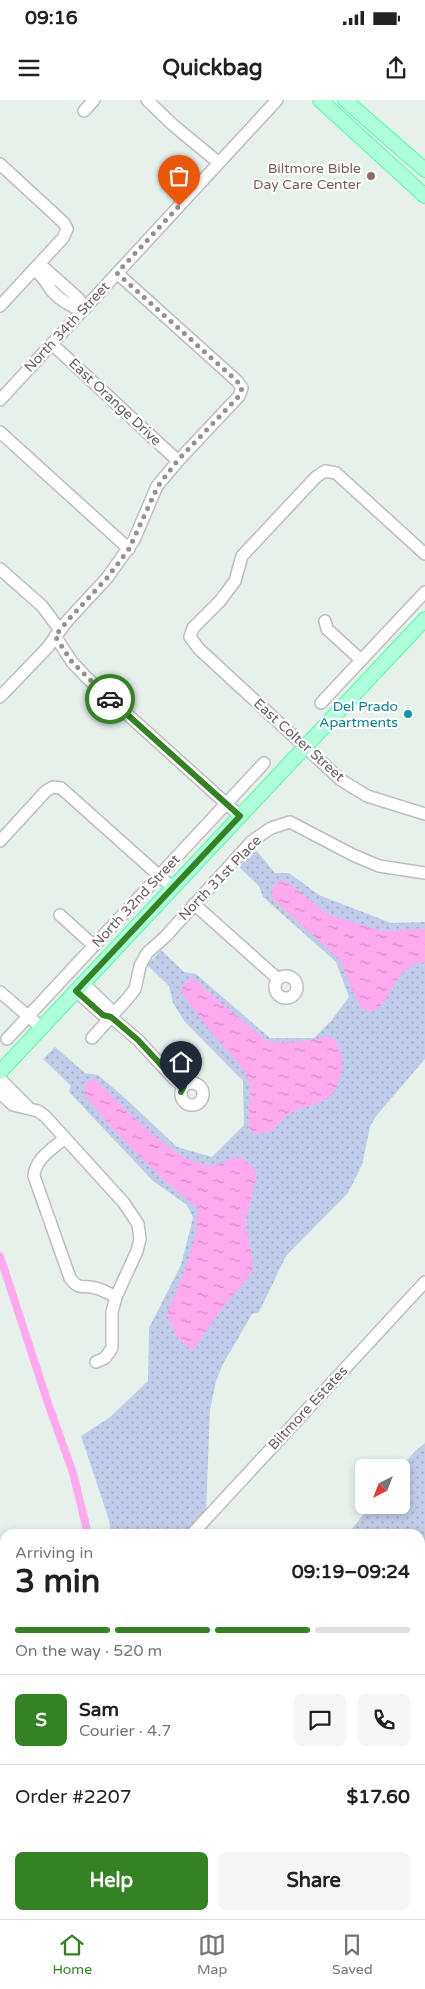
<!DOCTYPE html>
<html lang="en">
<head>
<meta charset="utf-8">
<style>
	:root { --surface:#fff; --page:#f6f6f6; --text:#222; --muted:#767676; --line:#e0e0e0; --accent:#358224 }
	body { margin:0; font-family:"Varela Round",sans-serif; background:var(--page); color:var(--text); height:100vh; display:flex; flex-direction:column; font-size:19px; white-space:nowrap }
	* { box-sizing:border-box; margin:0 }
	p { font-size:16px; color:var(--muted) }
	.icon { flex:none; width:28px; height:28px; fill:none; stroke:currentColor; stroke-width:2; stroke-linecap:round; stroke-linejoin:round }
	.map { position:relative; flex:1; overflow:hidden }
	.panel { position:absolute; left:0px; top:1429px; width:425px; height:391px; display:flex; flex-direction:column; background:var(--surface); border-radius:15px 15px 0 0; box-shadow:0 2px 8px #0003 }
	.panel>* { flex:none }
	.needle { width:32px; rotate:222deg }
	.controls { position:absolute; left:355px; top:1359px; display:grid; gap:10px }
	.controls a { display:grid; place-items:center; width:55px; height:55px; border-radius:8px; background:var(--surface); box-shadow:0 2px 8px #0003; font-size:25px }
	.pin { position:absolute; display:grid; place-items:center; width:42px; height:42px; color:#fff; margin:-51px -21px; border-radius:50% 50% 50% 0; rotate:-45deg; box-shadow:0 0 5px #0007 }
	.pin .icon { rotate:45deg }
	.courier { position:absolute; display:grid; place-items:center; width:50px; height:50px; margin:-25px; border:4px solid #358224; border-radius:50%; background:#fff; color:#222; box-shadow:0 1px 6px #0007 }
	.headline em { font-style:normal; font-weight:700 }
	.headline div { display:flex; flex-direction:column-reverse }
	.headline { display:flex; align-items:center; justify-content:space-between; height:85px; padding:0 15px }
	h1 { font-size:32px; font-weight:700; line-height:38px }
	.bar { display:grid; grid-template-columns:repeat(4,1fr); gap:8px 5px; align-content:center; height:60px; padding:0 15px }
	.bar i { height:6px; border-radius:4px; background:var(--line) }
	.bar .selected { background:var(--accent) }
	.bar p { grid-column:span 4 }
	.line { display:flex; align-items:center; gap:12px; padding:0 15px; border-top:1px solid var(--line) }
	.line div { flex:1 }
	.round { display:grid; place-items:center; flex:none; width:52px; height:52px; border-radius:8px; background:var(--page) }
	.button { display:flex; gap:10px; margin-top:auto; padding:10px 15px }
	.button a { flex:1; height:58px; border-radius:8px; background:var(--accent); color:#fff; font-size:20px; font-weight:700; line-height:58px; text-align:center }
	.button a+a { background:var(--page); color:var(--text) }
	.status { display:flex; justify-content:space-between; align-items:center; height:35px; padding:0 25px; background:var(--surface); direction:ltr }
	.status svg { height:14px; fill:currentColor }
	header { display:flex; justify-content:space-between; align-items:center; height:65px; padding:0 15px; background:var(--surface); font-size:22px; font-weight:700 }
	.tab-bar { display:flex; justify-content:space-around; align-items:center; height:70px; border-top:1px solid var(--line); background:var(--surface); font-size:14px; color:var(--muted) }
	.tab-bar a { display:grid; justify-items:center; gap:2px }
	.tab-bar .selected { color:var(--accent) }
	.map>svg:first-child { display:block }
	.grass { fill:url(#grass-dots) }
	.water { fill:url(#water-ripples) }
	.lines { fill:none; stroke-linecap:round; stroke-linejoin:round }
	.stream { stroke:#ffa9f0; stroke-width:2.5 }
	.canal { stroke:#ffa9f0; stroke-width:8 }
	.minor-casing { stroke:#c3bbc0; stroke-width:14 }
	.major-casing { stroke:#54fda1; stroke-width:16 }
	.minor { stroke:#fff; stroke-width:11 }
	.major { stroke:#aeffdc; stroke-width:14 }
	.done { stroke:#949194; stroke-width:5; stroke-dasharray:0 9 }
	.route { stroke:#358224; stroke-width:6 }
	.education-dot { fill:#8d6e63; stroke:#fff; stroke-width:2 }
	.culture-dot { fill:#0f9aa8; stroke:#fff; stroke-width:2 }
	.labels { text-anchor:middle; dominant-baseline:central; stroke-width:4.5; stroke-linejoin:round; paint-order:stroke }
	.education-label { font-size:14px; fill:#785e54; stroke:#fff; text-anchor:end }
	.street-label { font-size:14px; fill:#685e65; stroke:#fff }
	.culture-label { font-size:14px; fill:#0d838f; stroke:#fff; text-anchor:end }
</style>
</head>
<body>
<div class="status"><b>09:16</b><svg viewBox="0 0 49 12"><path d="M0 12V9h3v3zM5 12V6h3v6zM10 12V3h3v9zM15 12V0h3v12zM26 1h20v11H26zM47 4h2v5h-2z"/></svg></div>
<header><svg class="icon" aria-label="menu" viewBox="0 0 24 24"><path d="M4 6h16M4 12h16M4 18h16"/></svg>Quickbag<svg class="icon" aria-label="share" viewBox="0 0 24 24"><path d="M12 15V3M7 8l5-5 5 5M5 13v7h14v-7"/></svg></header>
<div class="map">
<svg width="425" height="1819" viewBox="0 0 425 1819">
	<defs>
		<pattern id="grass-dots" width="8" height="8" patternUnits="userSpaceOnUse" patternTransform="scale(1.25)"><rect width="8" height="8" fill="#c1ccea"/><path d="M2 2h.1M6 6h.1" fill="none" stroke="#a1a9c1" stroke-width="1.8" stroke-linecap="round"/></pattern>
		<pattern id="water-ripples" width="26" height="14" patternUnits="userSpaceOnUse" patternTransform="scale(1.25)"><rect width="26" height="14" fill="#ffa9f0"/><path d="M2 4q2-2 4 0t4 0M15 11q2-2 4 0t4 0" fill="none" stroke="#d28dc6"/></pattern>
	</defs>
	<rect width="100%" height="100%" fill="#e6f1ec"/>
	<path class="grass" d="M255,749l20,24h14l30,22 72,28 34,-1v137l-49,57 -6,11 -8,38 -14,28 -62,63 -27,56 -7,2 -29,50 -7,17 -6,29 -4,101 -19,23h-76l-2,-14 -28,-84 28,-18 39,-37 1,-53 32,-63 12,-47 -6,-13 -34,-24 -84,-89 2,-6 -28,-27 12,-12 30,26 13,2 27,23 52,49 35,10 32,-32 -1,-44 -58,-59 -12,-19 -4,-17 -22,-21 14,-15 23,22 12,2 74,64h44l17,-17 18,-24 -13,-35 -73,-65 -4,-11 -20,-19z
		M425,1343v476h-51l2,-4h44v-381h-72l23,-29h30v-37l14,-17z
		M0,1691l5,5v119h24l5,4h-34z"/>
	<path class="water" d="M282,780l8,4 33,27 10,5 49,15 43,-2v33c-36,5 -29,43 -55,50l-11,-7 -19,-45 -68,-62c-2,-8 3,-16 10,-18z
		M192,878l72,61c15,8 49,1 66,-3 20,13 14,53 -6,64 -10,6 -23,7 -33,13 -19,11 -11,22 -39,20 -9,-17 4,-38 -5,-56 -5,-11 -14,-19 -21,-28 -16,-19 -33,-37 -45,-59l5,-8z
		M94,979c26,24 77,80 111,86 10,2 21,-4 29,-8l10,2 10,10 2,10 -11,43 8,40 -1,10 -34,42 -25,36c-15,-7 -20,-21 -26,-36l19,-47 10,-33 2,-26c-43,-34 -80,-71 -114,-114l3,-12z"/>
	<g class="lines">
		<path class="stream" d="M0,1601l5,1"/>
		<path class="canal" d="M0,1156l49,150 24,67 15,61
			M120,1815l2,4"/>
		<defs>
			<path id="minor" d="M147,0l26,25 46,38
				M84,11l10,-11
				M0,64l64,59 3,6 -4,9 -63,68
				M41,165l38,34 4,11
				M34,169c9,7 12,14 18,22 8,9 20,16 31,19
				M52,244l126,117
				M0,300l277,-300
				M0,332l129,117
				M425,454l-89,-81 -11,-2 -9,6 -74,79 -7,25 -15,20 -27,27 -3,9 9,12 142,131 26,16 58,18
				M0,469l42,37 18,24
				M325,521l2,8 34,31
				M55,536l17,26 15,16 153,138
				M0,597l47,-49 21,-28 39,-42 27,-38 23,-54 21,-25 61,-65 3,-8 -5,-7 -120,-108
				M321,603l104,-111
				M0,741l46,-50 7,-4 8,1 112,100
				M194,804l84,75
				M60,815l34,31
				M275 887a11 11 0 1 1 22 0a11 11 0 1 1-22 0Z
				M83,883l26,25 2,9
				M76,891l27,24 8,2 27,23 37,40 8,6
				M0,892l42,36
				M92,938l36,-40 7,-9 5,-23 7,-13 18,-16 87,-96 19,-13 19,-6 63,33 26,11 46,7
				M7,939l257,-276
				M0,979l28,28
				M181 994a11 11 0 1 1 22 0a11 11 0 1 1-22 0Z
				M0,993l13,12 25,6 7,5 79,87 14,21 2,15 -3,12 -21,46 -4,15v36l-7,10 -9,4
				M65,1038c-13,11 -30,21 -31,38l36,102c10,14 14,6 26,10 7,2 14,6 20,9
				M192,1434l233,-252
				M161,1815l2,4
				M296,1819l3,-4"/>
			<path id="major" d="M320,0l105,96
				M345,0l80,70
				M0,972l425,-453"/>
		</defs>
		<use href="#minor" class="minor-casing"/>
		<use href="#major" class="major-casing"/>
		<use href="#minor" class="minor"/>
		<use href="#major" class="major"/>
	</g>
	<g class="lines">
		<path class="done" d="M110,599l-38,-37 -17,-26 13,-16 39,-42 22,-29 29,-63 20,-26 61,-64 3,-8 -5,-7 -120,-108 62,-67"/>
		<path class="route" d="M110,599l130,117 -164,175 27,24 8,2 27,23 37,40 9,6 -3,6"/>
	</g>
	<circle class="education-dot" cx="371" cy="76" r="5"/>
	<circle class="culture-dot" cx="408" cy="614" r="5"/>
	<g class="labels">
		<g class="education-label">
			<text x="361" y="68">Biltmore Bible<tspan x="361" dy="16">Day Care Center</tspan></text>
		</g>
		<g class="street-label">
			<text transform="translate(67 227) rotate(-47)">North 34th Street</text>
			<text transform="translate(115 302) rotate(43)">East Orange Drive</text>
			<text transform="translate(299 640) rotate(42)">East Colter Street</text>
			<text transform="translate(220 778) rotate(-46)">North 31st Place</text>
			<text transform="translate(136 801) rotate(-47)">North 32nd Street</text>
			<text transform="translate(308 1308) rotate(-47)">Biltmore Estates</text>
		</g>
		<g class="culture-label">
			<text x="398" y="606">Del Prado<tspan x="398" dy="16">Apartments</tspan></text>
		</g>
	</g>
</svg>
<div class="controls">
<a><svg class="needle" viewBox="-14 -14 28 28"><path d="M0-13l5 13h-10z" fill="#e53935"/><path d="M0 13l5-13h-10z" fill="#767676"/></svg></a>
</div>
<div class="pin" style="left:179px;top:106px;background:#ea580c"><svg class="icon" aria-label="bag" viewBox="0 0 24 24"><path d="M5 8h14l-1 12H6zM9 8a3 3 0 0 1 6 0"/></svg></div>
<div class="pin" style="left:181px;top:992px;background:#1f2937"><svg class="icon" aria-label="home" viewBox="0 0 24 24"><path d="M3 11l9-7 9 7M6 9v11h12V9"/></svg></div>
<div class="courier" style="left:110px;top:599px"><svg class="icon" aria-label="car" viewBox="0 0 24 24"><path d="M5 17H2v-5l4-1 3-4h7l3 4 3 1v5h-3M9 17h6M6 11h13"/><circle cx="7" cy="17" r="2"/><circle cx="17" cy="17" r="2"/></svg></div>
<section class="panel">
<div class="headline"><div><h1>3 min</h1><p>Arriving in</p></div><em>09:19–09:24</em></div>
<div class="bar"><i class="selected"></i><i class="selected"></i><i class="selected"></i><i></i><p>On the way · 520 m</p></div>
<div class="line" style="height:90px"><b class="round" style="background:var(--accent);color:#fff">S</b><div><b>Sam</b><p>Courier · 4.7</p></div><a class="round"><svg class="icon" aria-label="chat" viewBox="0 0 24 24"><path d="M4 5h16v11H9l-5 4z"/></svg></a><a class="round"><svg class="icon" aria-label="phone" viewBox="0 0 24 24"><path d="M5 4h4l2 5-3 2q2 4 5 5l2-3 5 2v4C11 20 4 13 5 4z"/></svg></a></div>
<div class="line" style="height:65px"><div>Order #2207</div><b>$17.60</b></div>
<div class="button"><a>Help</a><a>Share</a></div>
</section>
</div>
<nav class="tab-bar">
<a class="selected"><svg class="icon" aria-label="home" viewBox="0 0 24 24"><path d="M3 11l9-7 9 7M6 9v11h12V9"/></svg>Home</a>
<a><svg class="icon" aria-label="map" viewBox="0 0 24 24"><path d="M3 6l6-2 6 2 6-2v14l-6 2-6-2-6 2zM9 4v14M15 6v14"/></svg>Map</a>
<a><svg class="icon" aria-label="saved" viewBox="0 0 24 24"><path d="M7 4h10v16l-5-4-5 4z"/></svg>Saved</a>
</nav>
</body>
</html>
